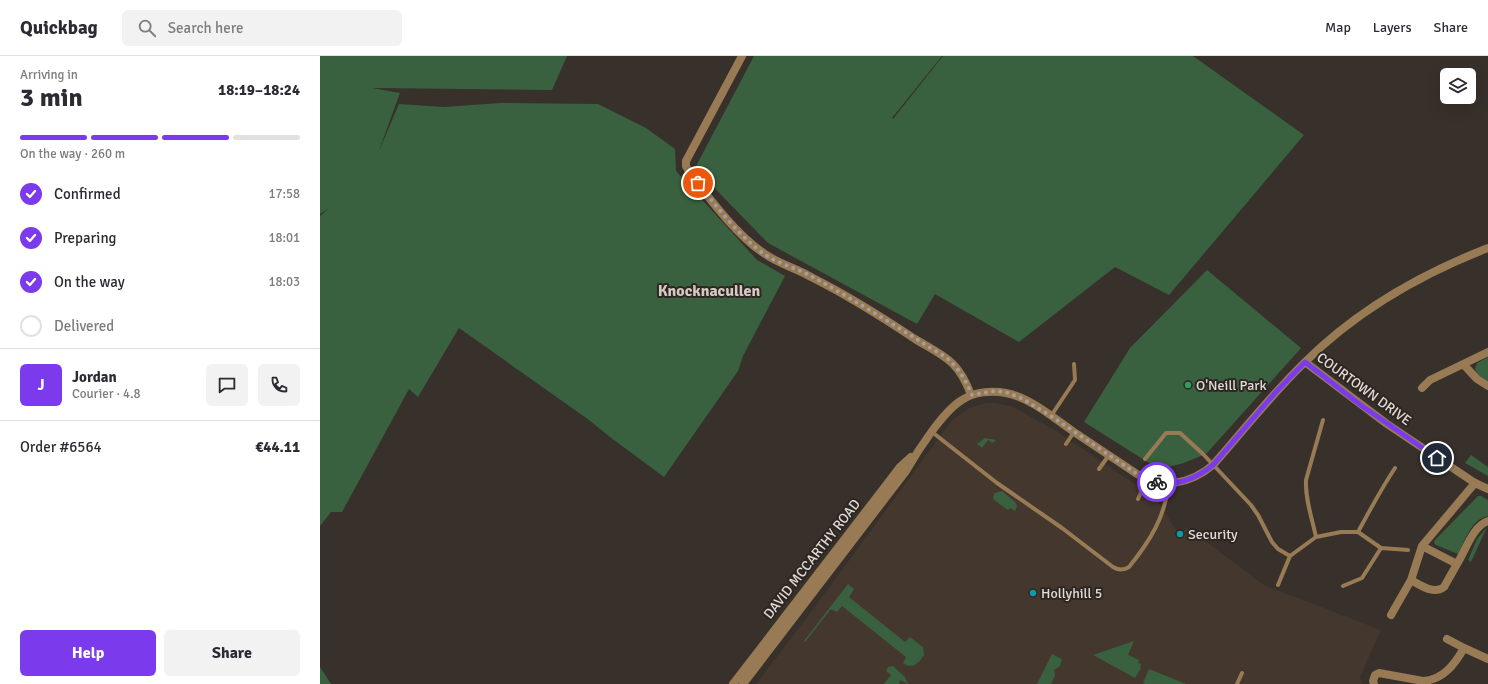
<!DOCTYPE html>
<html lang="en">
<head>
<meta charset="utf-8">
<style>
	:root { --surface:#fff; --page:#f2f2f3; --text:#2b2b33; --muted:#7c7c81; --line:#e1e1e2; --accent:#7c3aed }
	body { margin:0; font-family:Signika,sans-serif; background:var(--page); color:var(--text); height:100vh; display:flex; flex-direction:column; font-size:15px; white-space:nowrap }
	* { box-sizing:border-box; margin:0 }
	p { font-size:13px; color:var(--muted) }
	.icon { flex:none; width:22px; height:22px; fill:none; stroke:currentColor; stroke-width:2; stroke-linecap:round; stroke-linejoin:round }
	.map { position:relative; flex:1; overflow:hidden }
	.details { display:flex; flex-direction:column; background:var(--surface); width:320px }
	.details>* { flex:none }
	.tools { position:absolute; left:1120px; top:12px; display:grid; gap:8px }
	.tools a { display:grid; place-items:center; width:36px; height:36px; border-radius:6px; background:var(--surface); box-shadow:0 4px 16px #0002; font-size:20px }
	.pin { position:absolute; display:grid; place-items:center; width:34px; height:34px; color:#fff; margin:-17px; border:2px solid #fff; border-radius:50%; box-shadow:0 1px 4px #0007 }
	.courier { position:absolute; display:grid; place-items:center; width:40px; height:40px; margin:-20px; border:3px solid #7c3aed; border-radius:50%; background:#fff; color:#222; box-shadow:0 1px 5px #0007 }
	.overview em { font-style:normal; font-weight:700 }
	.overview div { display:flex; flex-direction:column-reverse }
	.overview { display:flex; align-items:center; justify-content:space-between; height:68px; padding:0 20px }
	h1 { font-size:26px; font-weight:700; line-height:30px }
	.bar { display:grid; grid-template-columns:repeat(4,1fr); gap:6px 4px; align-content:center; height:48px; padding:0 20px }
	.bar i { height:5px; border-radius:3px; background:var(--line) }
	.bar .selected { background:var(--accent) }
	.bar p { grid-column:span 4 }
	.line { display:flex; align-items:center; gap:10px; padding:0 20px; border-top:1px solid var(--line) }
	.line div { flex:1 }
	.round { display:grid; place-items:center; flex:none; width:42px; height:42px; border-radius:6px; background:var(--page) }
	ol { padding:0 20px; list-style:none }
	li { display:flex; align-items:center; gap:12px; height:44px }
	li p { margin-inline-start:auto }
	li .icon { padding:4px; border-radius:50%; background:var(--accent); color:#fff; stroke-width:4 }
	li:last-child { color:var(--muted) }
	li i { width:22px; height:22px; border:2px solid var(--line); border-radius:50% }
	.action { display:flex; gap:8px; margin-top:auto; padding:8px 20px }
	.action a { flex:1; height:46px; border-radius:6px; background:var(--accent); color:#fff; font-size:16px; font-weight:700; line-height:46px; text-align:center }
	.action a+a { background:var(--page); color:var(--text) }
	header { display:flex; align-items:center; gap:24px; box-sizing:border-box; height:56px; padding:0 20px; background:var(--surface); border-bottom:1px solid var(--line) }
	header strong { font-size:19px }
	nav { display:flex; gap:22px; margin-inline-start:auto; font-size:14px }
	.search { width:280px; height:36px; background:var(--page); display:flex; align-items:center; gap:10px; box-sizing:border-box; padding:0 14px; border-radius:6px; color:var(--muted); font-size:15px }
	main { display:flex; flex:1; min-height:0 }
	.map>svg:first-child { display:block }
	.built { fill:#43372e }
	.green { fill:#3a613f }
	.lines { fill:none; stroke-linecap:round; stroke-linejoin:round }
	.service { stroke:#987b55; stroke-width:4 }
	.minor { stroke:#987b55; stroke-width:8 }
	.tertiary { stroke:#987b55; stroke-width:8 }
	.done { stroke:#a59f9b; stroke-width:4; stroke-dasharray:0 7.2 }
	.route { stroke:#7c3aed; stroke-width:5 }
	.leisure-dot { fill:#2e9e5b; stroke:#2d2621; stroke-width:1.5 }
	.culture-dot { fill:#0f9aa8; stroke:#2d2621; stroke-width:1.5 }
	.labels { text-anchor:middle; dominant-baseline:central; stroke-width:4; stroke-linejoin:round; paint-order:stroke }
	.poi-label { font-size:14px; fill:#e0dbd8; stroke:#2d2621; text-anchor:start }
	.street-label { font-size:14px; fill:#e0dbd8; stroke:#2d2621 }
	.quarter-label { font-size:16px; font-weight:bold; fill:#d3cac4; stroke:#2d2621 }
</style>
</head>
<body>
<header>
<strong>Quickbag</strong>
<div class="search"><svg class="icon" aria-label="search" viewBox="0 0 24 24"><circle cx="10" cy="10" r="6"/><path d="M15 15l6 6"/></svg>Search here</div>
<nav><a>Map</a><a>Layers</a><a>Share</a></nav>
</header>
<main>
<section class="details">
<div class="overview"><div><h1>3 min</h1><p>Arriving in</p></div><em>18:19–18:24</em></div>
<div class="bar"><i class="selected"></i><i class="selected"></i><i class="selected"></i><i></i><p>On the way · 260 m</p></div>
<ol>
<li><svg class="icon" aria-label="check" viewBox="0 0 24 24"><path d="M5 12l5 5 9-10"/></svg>Confirmed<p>17:58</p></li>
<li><svg class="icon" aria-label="check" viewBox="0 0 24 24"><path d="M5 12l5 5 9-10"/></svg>Preparing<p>18:01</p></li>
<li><svg class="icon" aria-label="check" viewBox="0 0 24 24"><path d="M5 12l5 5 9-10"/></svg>On the way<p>18:03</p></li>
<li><i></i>Delivered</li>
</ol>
<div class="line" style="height:72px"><b class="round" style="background:var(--accent);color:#fff">J</b><div><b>Jordan</b><p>Courier · 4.8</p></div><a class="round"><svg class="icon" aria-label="chat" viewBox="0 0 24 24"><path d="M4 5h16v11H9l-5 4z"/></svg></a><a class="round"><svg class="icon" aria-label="phone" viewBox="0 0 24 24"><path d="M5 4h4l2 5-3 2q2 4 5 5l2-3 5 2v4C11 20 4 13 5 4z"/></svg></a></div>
<div class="line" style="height:52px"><div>Order #6564</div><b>€44.11</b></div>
<div class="action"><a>Help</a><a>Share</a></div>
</section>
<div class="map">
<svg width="1168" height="628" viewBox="0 0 1168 628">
	<rect width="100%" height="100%" fill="#37302b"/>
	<path class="built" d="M666,347h9l16,3 44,24 101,68 20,32 5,5 6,-8 77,58 117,45 -21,47 2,7h-606l55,-72 141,-192 19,-13z"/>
	<path class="green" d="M0,0h247l-15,34 -180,-2 28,5 -22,60 21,-49 45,3 56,-4 98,1 48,24 29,21 1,22 81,89 28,16 -42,80 -5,15 -74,106 -54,-40 -21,-17 -130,-92 -41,69 -9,-8 -67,123h-11l-11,14v-310l9,-8 -9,6z
		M434,0h188l-50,62 1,1 50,-63h250l111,79 -135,160 -54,-28 -96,75 -84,-48 -18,30 -149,-81 -73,-75z
		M887,214l94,78 -94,105c-17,8 -31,14 -50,15l-73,-46 46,-74z
		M1168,301v24l-10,-6 -3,-6 2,-6z
		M665,382l11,2 -3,3 -5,-3 -6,8 -5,-4z
		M1151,399l17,12v9l-23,-13z
		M682,435l13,11 2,4 -2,5 -5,-3 -2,2 -14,-10 -1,-3 2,-4z
		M1158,440h3l7,4v16c-17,3 -23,25 -30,38l-22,-9 -2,-2v-2z
		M1167,471l-16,35 -3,-2 9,-21z
		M528,528l6,5 -5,8 56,45 5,-5 13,10 1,8c-5,8 -12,15 -21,8l3,-6 -64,-51 -5,6 -6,-3 -26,33 -1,-1z
		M814,585l-6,14 11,5 -1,3 3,1 -1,6 -5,8 -42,-23z
		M732,598l10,5 -2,7 -6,4 1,6 -4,8h-14z
		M573,610l12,11 3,7 -8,-4 -1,4h-15l7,-9 -5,-4 2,-4z
		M0,611l11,17h-11z
		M829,613l37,15h-41l-2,-1z"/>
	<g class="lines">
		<path class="service" d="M731,360l24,-36 -1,-16
			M612,376l65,51 65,45 51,39c6,4 11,3 16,0 21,-26 36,-50 40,-84
			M746,388l8,-12
			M825,403l21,-26h14l23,21 48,51 7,10 14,27 6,7 12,7
			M779,413l10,-14
			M818,443l9,-20
			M1038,476c12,-22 23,-43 37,-64
			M996,481c-4,-19 -11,-38 -10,-57l17,-60
			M1061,492l27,2
			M958,529l12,-29 26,-19 25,-5h17l23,16 -19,30 -19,8
			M917,628l5,-11"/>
		<path class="minor" d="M422,0l-56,105v5l3,6c20,26 48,64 76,82 14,10 31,14 46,23 36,18 71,40 104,62 13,8 28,15 38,25 9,9 14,20 18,31
			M1144,309l13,14 11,7
			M1102,332l8,-8 58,-28
			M1137,508c9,-14 15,-37 31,-43
			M1091,524c9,5 23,15 33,7l13,-23 -35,-18
			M1071,559l20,-35 11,-34 53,-63
			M1144,592l24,11
			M1054,628l-1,-3 2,-6 4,-2 44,8c20,-1 32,-17 41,-33l-17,-9"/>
		<path class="tertiary" d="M985,306l82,62 88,59 13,6
			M413,628l167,-217 11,-10
			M423,628l163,-213c11,-19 37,-60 56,-71 12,-8 29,-10 44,-7 23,4 48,25 68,39 21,14 42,28 63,42 28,14 52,11 76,-9 30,-34 58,-70 91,-102 51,-51 117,-89 184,-115"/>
	</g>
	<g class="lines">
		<path class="done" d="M378,127c18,23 42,54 66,71 15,10 32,14 47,22 36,20 72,42 107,64 11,8 26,14 35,24 9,9 14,20 19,31l22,-4 11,1 16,6 30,18 86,58 10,5 10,3"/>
		<path class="route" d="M837,426c21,4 40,-4 56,-17l62,-72 30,-31 57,44 75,52"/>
	</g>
	<circle class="leisure-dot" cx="868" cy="329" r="4"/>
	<g class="culture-dot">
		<circle cx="860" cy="478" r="4"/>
		<circle cx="713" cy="537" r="4"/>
	</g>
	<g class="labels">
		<g class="poi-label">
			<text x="876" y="329">O'Neill Park</text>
			<text x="868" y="478">Security</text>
			<text x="721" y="537">Hollyhill 5</text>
		</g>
		<g class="street-label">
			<text transform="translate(1044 333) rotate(36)">COURTOWN DRIVE</text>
			<text transform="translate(492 503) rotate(-52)">DAVID MCCARTHY ROAD</text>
		</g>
		<g class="quarter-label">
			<text x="389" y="235">Knocknacullen</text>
		</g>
	</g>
</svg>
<div class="tools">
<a><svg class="icon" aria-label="layers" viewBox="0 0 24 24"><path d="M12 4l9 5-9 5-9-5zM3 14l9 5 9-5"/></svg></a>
</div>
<div class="pin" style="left:378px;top:127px;background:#ea580c"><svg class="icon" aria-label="bag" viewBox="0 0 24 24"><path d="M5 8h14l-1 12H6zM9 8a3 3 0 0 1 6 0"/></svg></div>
<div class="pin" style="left:1117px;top:402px;background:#1f2937"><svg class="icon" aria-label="home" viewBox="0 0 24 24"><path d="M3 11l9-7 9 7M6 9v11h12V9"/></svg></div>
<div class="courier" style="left:837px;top:426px"><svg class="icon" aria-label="bike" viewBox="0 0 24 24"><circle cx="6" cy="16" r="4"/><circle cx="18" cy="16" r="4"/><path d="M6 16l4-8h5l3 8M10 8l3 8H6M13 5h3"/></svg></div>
</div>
</main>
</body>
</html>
